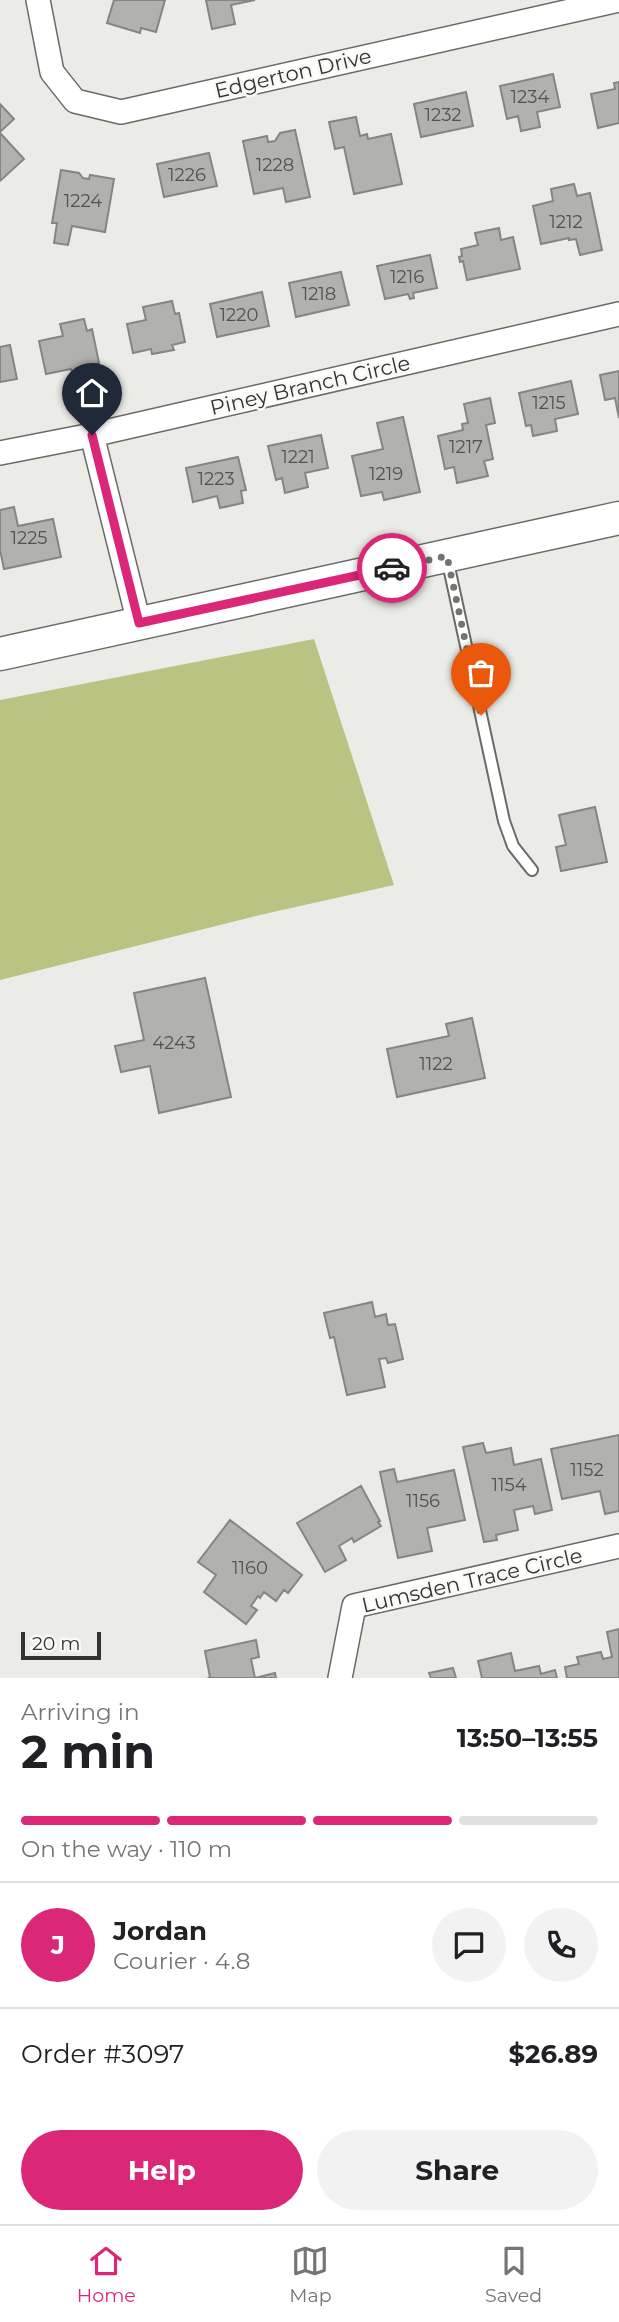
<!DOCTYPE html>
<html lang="en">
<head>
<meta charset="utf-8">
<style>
	:root { --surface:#fff; --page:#f2f2f2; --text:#202124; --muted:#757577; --line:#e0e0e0; --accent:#db2777 }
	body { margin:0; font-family:Montserrat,sans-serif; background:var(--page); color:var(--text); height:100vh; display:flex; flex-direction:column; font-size:26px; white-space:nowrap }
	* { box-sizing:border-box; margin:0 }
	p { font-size:23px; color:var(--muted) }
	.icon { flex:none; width:38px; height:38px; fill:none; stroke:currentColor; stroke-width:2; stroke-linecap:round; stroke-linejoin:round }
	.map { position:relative; height:1678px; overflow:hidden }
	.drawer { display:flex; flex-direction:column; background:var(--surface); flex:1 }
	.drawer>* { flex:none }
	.scale { position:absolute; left:21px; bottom:18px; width:80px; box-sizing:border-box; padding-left:7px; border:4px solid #333331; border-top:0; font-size:19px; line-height:24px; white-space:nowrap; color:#333331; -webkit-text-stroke:5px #f9faf5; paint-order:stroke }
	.pin { position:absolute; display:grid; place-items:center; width:60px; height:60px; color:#fff; margin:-72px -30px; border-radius:50% 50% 50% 0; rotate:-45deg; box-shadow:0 0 7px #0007 }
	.pin .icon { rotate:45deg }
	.courier { position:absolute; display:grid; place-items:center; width:70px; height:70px; margin:-35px; border:5px solid #db2777; border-radius:50%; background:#fff; color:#222; box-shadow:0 2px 9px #0007 }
	.headline em { font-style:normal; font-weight:700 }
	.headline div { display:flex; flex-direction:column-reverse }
	.headline { display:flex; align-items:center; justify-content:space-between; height:119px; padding:0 21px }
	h1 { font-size:46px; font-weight:700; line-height:52px }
	.bar { display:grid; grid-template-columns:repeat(4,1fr); gap:10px 7px; align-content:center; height:84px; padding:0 21px }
	.bar i { height:9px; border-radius:5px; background:var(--line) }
	.bar .selected { background:var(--accent) }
	.bar p { grid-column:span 4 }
	.line { display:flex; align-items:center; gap:18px; padding:0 21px; border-top:2px solid var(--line) }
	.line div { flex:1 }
	.round { display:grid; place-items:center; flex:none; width:74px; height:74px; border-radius:37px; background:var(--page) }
	.action { display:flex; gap:14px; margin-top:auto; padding:14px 21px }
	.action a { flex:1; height:80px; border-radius:42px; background:var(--accent); color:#fff; font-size:28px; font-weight:700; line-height:80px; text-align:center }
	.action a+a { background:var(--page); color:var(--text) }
	.dock { display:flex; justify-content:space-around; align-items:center; height:98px; border-top:2px solid var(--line); background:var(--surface); font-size:19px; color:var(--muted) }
	.dock a { display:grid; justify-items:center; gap:4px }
	.dock .selected { color:var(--accent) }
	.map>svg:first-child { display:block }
	.forest { fill:#bac382 }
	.building { fill:#b1b2ae; stroke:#858581; stroke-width:2 }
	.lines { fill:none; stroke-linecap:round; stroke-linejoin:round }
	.lane-casing { stroke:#6a6b67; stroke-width:14 }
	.street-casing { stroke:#6a6b67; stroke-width:26 }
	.secondary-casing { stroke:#6a6b67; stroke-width:35 }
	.lane { stroke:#fff; stroke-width:10 }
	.street { stroke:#fff; stroke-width:23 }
	.secondary { stroke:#fff; stroke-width:32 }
	.done { stroke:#737471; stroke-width:7; stroke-dasharray:0 12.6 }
	.route { stroke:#db2777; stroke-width:9 }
	.labels { text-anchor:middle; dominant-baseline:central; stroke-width:5; stroke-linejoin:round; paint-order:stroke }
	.number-label { font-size:18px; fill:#525350 }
	.street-label { font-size:21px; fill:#333331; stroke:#f9faf5 }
</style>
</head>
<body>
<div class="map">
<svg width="619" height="1678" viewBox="0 0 619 1678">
	<rect width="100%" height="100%" fill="#ebece8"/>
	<path class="forest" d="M314,639l80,246 -134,30 -260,65v-280z"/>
	<path class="building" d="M114,0h51l-9,32 -15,-4 -1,5 -33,-10z
		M206,0h49l-24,5 4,19 -23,5z
		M553,74l7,33 -23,5 3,15 -19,4 -3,-15 -11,3 -7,-33z
		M619,82v41l-21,5 -7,-34 24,-5 -1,-6z
		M466,92l7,34 -52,11 -7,-33z
		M0,104l14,15 -14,13z
		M356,117l4,19 7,-2 1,5 23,-5 11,50 -48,10 -10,-47 -9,2 -6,-27z
		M295,130l15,67 -24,5 -3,-14 -29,6 -11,-53 24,-5 1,6 7,-1 5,-8z
		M0,133l24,26 -24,22z
		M209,153l8,33 -53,11 -7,-33z
		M61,170l18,3 4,5 6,1 1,-4 24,4 -9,53 -33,-6 -4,19 -14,-2 3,-20h-5z
		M574,184l3,12 13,-3 12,57 -22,5 -4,-16 -7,1v-2l-28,6 -8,-38 20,-5 -2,-12z
		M499,228l2,12 12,-3 7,32 -53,11 -4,-19 -3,1 -1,-5 3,-1 -1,-7 17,-4 -3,-12z
		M430,255l7,33 -24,5 1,5 -4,1 -2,-5 -23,5 -8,-33z
		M341,272l8,33 -53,12 -7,-34z
		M262,292l7,34 -52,11 -7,-33z
		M172,301l3,13 4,-1 6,29 -13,3 2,5 -22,4 -1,-5 -18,4 -6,-29 19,-4 -3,-13z
		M84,319l3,12 5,-2 7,34 -22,5 1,3 -6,1 -1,-3 -25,5 -7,-33 24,-5 -3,-12z
		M10,345l7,34 -17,3v-35z
		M619,371v47l-4,-20 -10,2 -5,-25z
		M571,381l7,33 -23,5 2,12 -24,5 -2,-11 -5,1 -7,-33z
		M490,398l5,25 -9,2 7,34 -9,2 4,15 -31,7 -3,-16 -9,2 -7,-33 25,-6 -1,-6 6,-1 -4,-19z
		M403,417l17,75 -36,8 -2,-8 -21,4 -9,-40 31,-7 -6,-26z
		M321,435l7,33 -23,5 3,14 -23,6 -3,-15 -6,2 -8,-34z
		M238,457l8,33 -5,1 2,12 -23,5 -3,-12 -24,6 -7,-34z
		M14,507l4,19 35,-7 8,38 -57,12 -4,-19v-40z
		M595,807l12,55 -46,9 -5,-24 10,-2 -7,-30z
		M205,978l26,119 -72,16 -9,-47 -29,6 -6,-26 29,-6 -10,-47z
		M472,1018l13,60 -88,19 -10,-48 62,-13 -3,-12z
		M372,1302l3,15 11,-3 2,11 7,-1 8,35 -15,4 -2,-5 -7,1 6,28 -38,8 -13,-58 -4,1 -6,-25z
		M619,1435v76l-14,3 -5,-23 -38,8 -11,-50z
		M483,1443l3,10 25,-5 3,17 27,-6 11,51 -17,4 -2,-8 -19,4 4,20 -22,5 1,5 -13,2 -21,-95z
		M394,1469l3,13 57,-12 11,50 -38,8 5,23 -34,7 -18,-86z
		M361,1486l19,35 -2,1 3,4 -27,16 -2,-4 -13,8 7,14 -21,12 -28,-49z
		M230,1520l72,55 -14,18 -4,-3 -8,11 -12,-9 -4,6 -2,-2 -7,10 6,4 -11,14 -42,-32 12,-17 -18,-13z
		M619,1629v49h-52l-2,-11 14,-3 -2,-7 24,-5 2,7 9,-2 -5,-25z
		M256,1640l3,17 -8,2 4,19 20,-5 1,5h-68l2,-1 -5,-26z
		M511,1653l4,18 24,-5 2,8 14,-4 2,8h-75l-4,-17z
		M453,1668l3,10h-25l-2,-5z"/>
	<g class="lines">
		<defs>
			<path id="lane" d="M447,558l57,263 9,25 19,24"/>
			<path id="street" d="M38,0l14,72 23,29 46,11 498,-112
				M92,435l47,188
				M0,453l92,-18 527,-121
				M340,1678l14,-72 265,-60"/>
			<path id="secondary" d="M0,654l619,-136"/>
		</defs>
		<use href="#lane" class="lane-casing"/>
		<use href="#street" class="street-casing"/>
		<use href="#secondary" class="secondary-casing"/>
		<use href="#lane" class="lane"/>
		<use href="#street" class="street"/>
		<use href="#secondary" class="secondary"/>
	</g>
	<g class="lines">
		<path class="done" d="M392,568l55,-12 34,159"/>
		<path class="route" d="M92,435l47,188 253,-55"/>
	</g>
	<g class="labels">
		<g class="number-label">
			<text x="530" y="97">1234</text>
			<text x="443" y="115">1232</text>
			<text x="275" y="165">1228</text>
			<text x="187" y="175">1226</text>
			<text x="83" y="201">1224</text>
			<text x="566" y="222">1212</text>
			<text x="407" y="277">1216</text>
			<text x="319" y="294">1218</text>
			<text x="239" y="315">1220</text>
			<text x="549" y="403">1215</text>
			<text x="466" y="447">1217</text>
			<text x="298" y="457">1221</text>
			<text x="386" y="474">1219</text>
			<text x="216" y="479">1223</text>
			<text x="29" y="538">1225</text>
			<text x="174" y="1043">4243</text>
			<text x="436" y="1064">1122</text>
			<text x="587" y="1470">1152</text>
			<text x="509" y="1485">1154</text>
			<text x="423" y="1501">1156</text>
			<text x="250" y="1568">1160</text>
		</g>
		<g class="street-label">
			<text transform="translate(293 73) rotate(-13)">Edgerton Drive</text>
			<text transform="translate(310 385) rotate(-13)">Piney Branch Circle</text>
			<text transform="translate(472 1580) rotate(-13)">Lumsden Trace Circle</text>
		</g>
	</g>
</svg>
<div class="scale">20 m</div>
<div class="pin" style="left:481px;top:715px;background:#ea580c"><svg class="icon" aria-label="bag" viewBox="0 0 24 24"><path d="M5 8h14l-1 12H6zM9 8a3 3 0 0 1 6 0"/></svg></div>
<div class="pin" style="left:92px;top:435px;background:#1f2937"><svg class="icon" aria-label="home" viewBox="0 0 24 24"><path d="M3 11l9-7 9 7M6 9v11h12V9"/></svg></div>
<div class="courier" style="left:392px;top:568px"><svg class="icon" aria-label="car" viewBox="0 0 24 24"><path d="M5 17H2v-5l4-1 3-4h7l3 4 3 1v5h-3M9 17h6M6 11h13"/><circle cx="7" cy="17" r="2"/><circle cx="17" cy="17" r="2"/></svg></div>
</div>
<section class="drawer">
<div class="headline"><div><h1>2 min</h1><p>Arriving in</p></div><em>13:50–13:55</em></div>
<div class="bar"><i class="selected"></i><i class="selected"></i><i class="selected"></i><i></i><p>On the way · 110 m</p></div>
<div class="line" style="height:126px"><b class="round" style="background:var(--accent);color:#fff">J</b><div><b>Jordan</b><p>Courier · 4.8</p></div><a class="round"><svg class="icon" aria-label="chat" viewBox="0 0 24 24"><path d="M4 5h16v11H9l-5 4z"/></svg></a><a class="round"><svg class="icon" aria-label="phone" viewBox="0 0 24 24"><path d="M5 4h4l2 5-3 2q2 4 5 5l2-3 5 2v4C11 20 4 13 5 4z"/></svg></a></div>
<div class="line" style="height:91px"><div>Order #3097</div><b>$26.89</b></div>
<div class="action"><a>Help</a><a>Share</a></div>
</section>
<nav class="dock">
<a class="selected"><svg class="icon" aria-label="home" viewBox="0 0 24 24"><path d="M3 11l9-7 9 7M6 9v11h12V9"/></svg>Home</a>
<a><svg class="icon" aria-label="map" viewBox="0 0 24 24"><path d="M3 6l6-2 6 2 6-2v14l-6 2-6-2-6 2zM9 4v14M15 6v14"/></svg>Map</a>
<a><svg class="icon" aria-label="saved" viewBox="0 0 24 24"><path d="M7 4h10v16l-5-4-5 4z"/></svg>Saved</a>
</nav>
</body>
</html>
